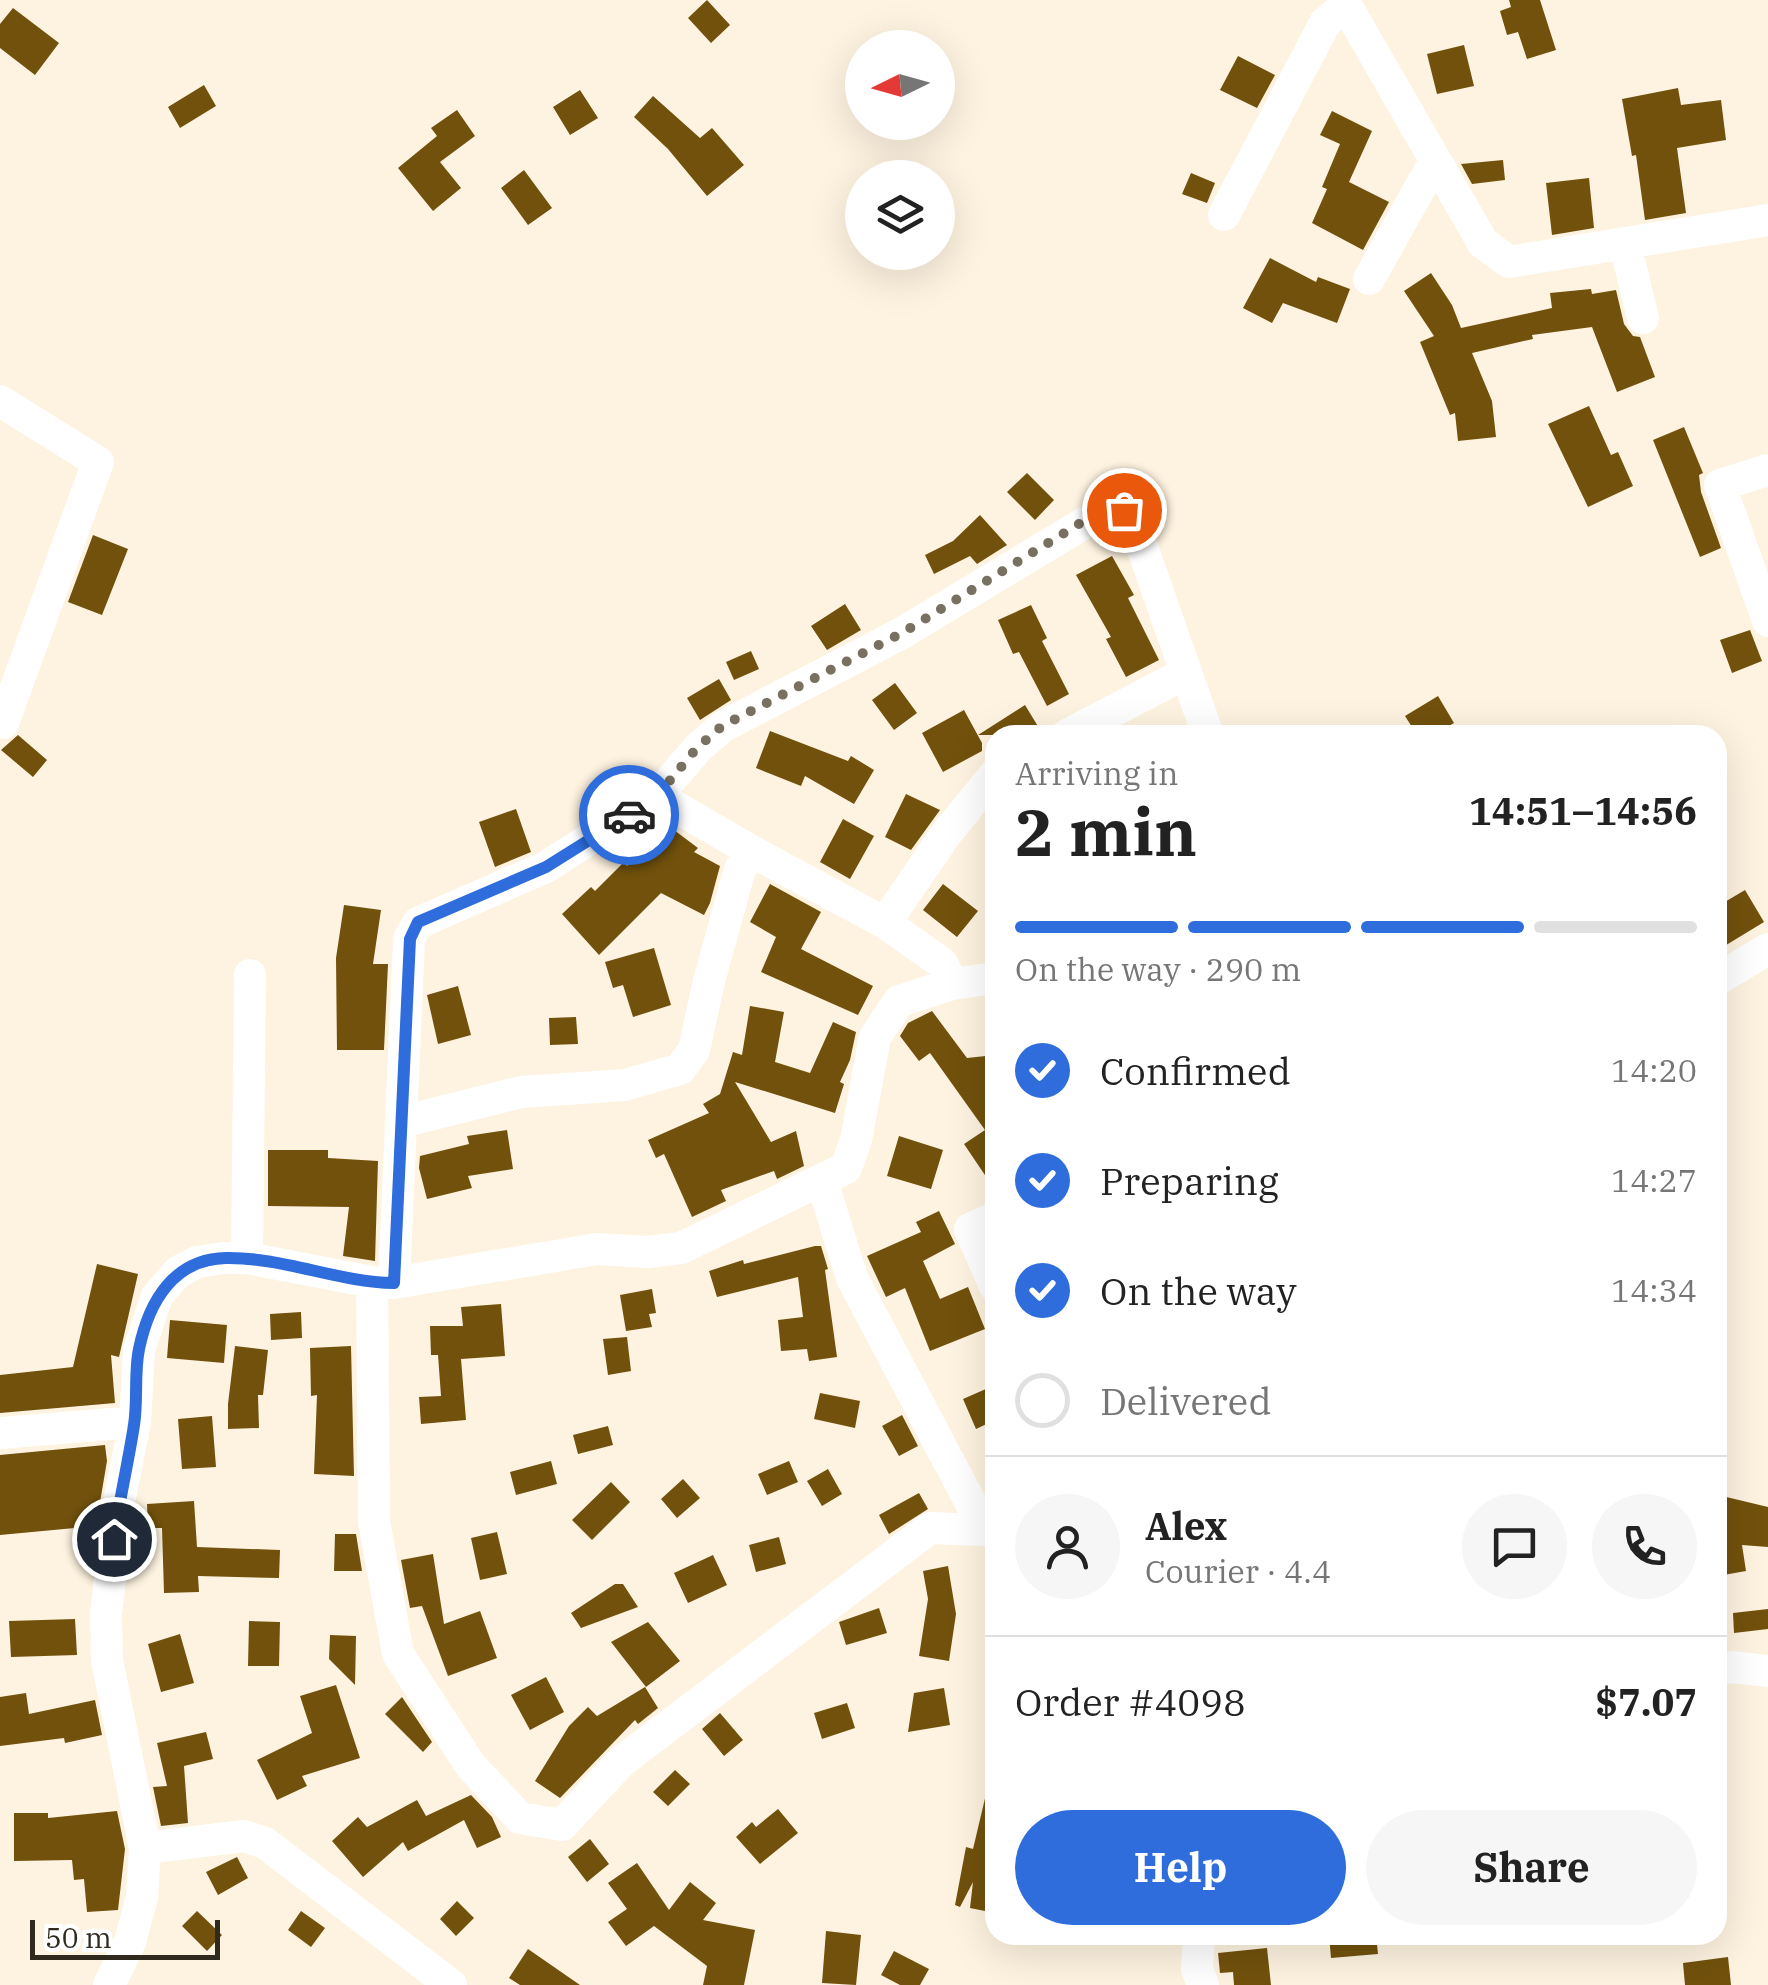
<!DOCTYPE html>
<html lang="en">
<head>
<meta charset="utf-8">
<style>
	:root { --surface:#fff; --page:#f6f6f6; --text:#222; --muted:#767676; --line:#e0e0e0; --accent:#2e6ddb }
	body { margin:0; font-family:"IBM Plex Serif",serif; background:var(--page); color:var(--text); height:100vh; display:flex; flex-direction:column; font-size:38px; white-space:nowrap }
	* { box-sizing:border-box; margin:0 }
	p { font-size:32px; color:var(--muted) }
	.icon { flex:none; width:55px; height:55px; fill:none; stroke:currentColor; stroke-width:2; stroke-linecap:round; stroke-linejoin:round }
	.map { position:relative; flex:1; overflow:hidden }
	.details { position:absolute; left:985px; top:725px; width:742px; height:1220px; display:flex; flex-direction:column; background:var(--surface); border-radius:30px; box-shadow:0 10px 40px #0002 }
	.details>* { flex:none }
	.needle { width:65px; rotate:265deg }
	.fabs { position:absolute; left:845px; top:30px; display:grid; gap:20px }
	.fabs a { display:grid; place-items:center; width:110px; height:110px; border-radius:50%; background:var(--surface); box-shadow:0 10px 40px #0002; font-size:50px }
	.scale { position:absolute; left:30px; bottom:25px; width:190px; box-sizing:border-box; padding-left:10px; border:5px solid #30291d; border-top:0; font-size:28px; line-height:35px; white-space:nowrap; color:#30291d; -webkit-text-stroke:8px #fff; paint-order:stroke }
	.pin { position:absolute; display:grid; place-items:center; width:85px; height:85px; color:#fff; margin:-42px; border:5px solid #fff; border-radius:50%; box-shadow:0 2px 10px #0007 }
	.courier { position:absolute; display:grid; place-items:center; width:100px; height:100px; margin:-50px; border:8px solid #2e6ddb; border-radius:50%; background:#fff; color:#222; box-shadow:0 2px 12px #0007 }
	.headline em { font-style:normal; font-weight:800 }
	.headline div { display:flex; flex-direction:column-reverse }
	.headline { display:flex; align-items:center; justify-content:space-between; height:170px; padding:0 30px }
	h1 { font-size:65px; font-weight:800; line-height:75px }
	.bar { display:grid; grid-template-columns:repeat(4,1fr); gap:15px 10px; align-content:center; height:120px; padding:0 30px }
	.bar i { height:12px; border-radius:8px; background:var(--line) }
	.bar .current { background:var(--accent) }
	.bar p { grid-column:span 4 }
	.line { display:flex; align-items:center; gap:25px; padding:0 30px; border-top:2px solid var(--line) }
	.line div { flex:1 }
	.round { display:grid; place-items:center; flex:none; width:105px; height:105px; border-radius:52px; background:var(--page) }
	ol { padding:0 30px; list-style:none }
	li { display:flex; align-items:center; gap:30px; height:110px }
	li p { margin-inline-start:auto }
	li .icon { padding:10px; border-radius:50%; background:var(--accent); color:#fff; stroke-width:4 }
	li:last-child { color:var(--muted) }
	li i { width:55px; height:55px; border:5px solid var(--line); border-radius:50% }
	.action { display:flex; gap:20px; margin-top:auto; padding:20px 30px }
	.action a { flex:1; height:115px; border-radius:60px; background:var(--accent); color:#fff; font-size:40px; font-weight:800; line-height:115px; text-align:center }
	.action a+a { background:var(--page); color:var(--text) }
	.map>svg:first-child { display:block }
	.building { fill:#71510c }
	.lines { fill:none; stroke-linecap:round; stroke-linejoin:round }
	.minor { stroke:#fff; stroke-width:32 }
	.done { stroke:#787061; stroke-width:10; stroke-dasharray:0 18 }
	.route { stroke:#2e6ddb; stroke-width:12 }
</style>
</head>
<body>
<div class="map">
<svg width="1768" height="1985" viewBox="0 0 1768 1985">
	<rect width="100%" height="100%" fill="#fef3e0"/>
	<path class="building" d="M707,0l23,25 -19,18 -23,-25z
		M1509,0h31l16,50 -29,9 -9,-27 -11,3 -7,-24 11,-4z
		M13,8l46,35 -24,32 -35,-27v-24z
		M1464,45l10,41 -37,8 -10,-40z
		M1238,56l37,19 -18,33 -37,-18z
		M204,85l12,21 -36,22 -12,-21z
		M1678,88l3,17 40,-5 5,40 -49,8 9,65 -41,7 -9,-65 -4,1 -10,-57z
		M580,90l18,28 -28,17 -17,-28z
		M653,96l47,42 12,-10 32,37 -37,31 -39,-47 -34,-32z
		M457,110l18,26 -35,26 21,26 -28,23 -35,-43 39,-32 -6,-8z
		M1332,111l40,20 -23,51 40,20 -26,48 -51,-27 15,-34 -5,-2 18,-43 -20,-9z
		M1503,160l2,20 -33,4 -11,-20z
		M524,170l28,38 -24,17 -27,-37z
		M1191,173l24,10 -8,20 -25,-9z
		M1589,178l5,50 -42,7 -6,-52z
		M1270,258l46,24 2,-5 32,12 -13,34 -54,-20 -11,20 -29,-15z
		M1431,273l21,32 9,23 91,-20 -2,-15 41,-4 1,5 24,-4 8,34 9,12 7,1 15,40 -38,15 -25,-65 -60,8 1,4 -61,14 20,48 4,36 -38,4 -3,-28 -5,2 -30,-73 14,-6 -30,-45z
		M1589,406l22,49 7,-3 15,34 -45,21 -40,-83z
		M1684,427l19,46 -4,2 2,17 20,56 -21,9 -47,-117z
		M1027,473l27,27 -19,20 -28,-28z
		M980,515l27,30 -30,19 -7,-8 -36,18 -9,-19 28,-14z
		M93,535l35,14 -26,66 -34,-13z
		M1112,556l22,39 -6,3 31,62 -33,17 -20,-38 5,-2 -35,-62z
		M845,604l16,26 -34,20 -16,-24z
		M1031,605l16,33 -5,3 27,53 -22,12 -28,-54 -6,2 -15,-34z
		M1750,630l12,31 -30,12 -12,-33z
		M751,651l8,18 -25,11 -8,-18z
		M719,679l12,21 -31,20 -13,-22z
		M895,683l22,30 -23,17 -22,-30z
		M1438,696l16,27 -21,12h-16l-12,-19z
		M1025,705l14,23 -10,7h-51z
		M964,710l18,33v8l-39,21 -21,-39z
		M770,731l78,30 3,-5 23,14 -20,34 -49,-28 -4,10 -45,-18z
		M18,735l29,25 -14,17 -32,-27z
		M906,794l34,16 -29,40 -26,-13z
		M516,809l15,43 -36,15 -16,-45z
		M843,819l31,17 -24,43 -30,-17z
		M666,824l32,24 -4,4 26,14 -10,37 -6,12 -43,-22 -62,62 -37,-41 29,-27 4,4 29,-29 3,4z
		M770,884l51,28 -20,37 72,37 -15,29 -97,-43 15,-35 -26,-15z
		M943,884l35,27 -21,26 -34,-27z
		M1745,890l19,32 -46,28v-44z
		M344,905l37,5 -8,54h15l-4,86h-47l-1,-92z
		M654,948l17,57 -38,12 -10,-32 -10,3 -8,-26z
		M458,986l13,49 -33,9 -11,-49z
		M750,1006l34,6 -9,50 35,11 23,-51 23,10 -6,28 -10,22 4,2 -9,29 -100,-31 36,60 25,-11 8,35 -27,13 -3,-8 -53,19 5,11 -34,16 -28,-63 -8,4 -8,-18 61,-27 -6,-9 17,-10 13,-42 9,3z
		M932,1011l35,47 28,-3v135l-31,-46 21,-14 -55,-77 -11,8 -19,-25 8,-13z
		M576,1017l2,27 -28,1 -1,-27z
		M507,1130l6,39 -45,7 4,12 -45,11 -8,-31 1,-12 49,-12 -2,-8z
		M899,1136l44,14 -12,39 -44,-13z
		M268,1150h60v8l50,3 -3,100 -32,-5 6,-49 -81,-1z
		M939,1211l16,33 -32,17 17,38 28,-12 17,42 -55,22 -25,-63 -19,9 -19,-41 54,-24 -5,-10z
		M815,1246h6l7,23 -3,1 12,87 -28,4 -2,-12 -26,2 -3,-31 25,-3 -5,-40 -81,20 -8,-26 34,-11 1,4z
		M97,1264l41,10 -19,83 -8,-2 4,48 -115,10v-38l73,-8z
		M652,1289l4,24 -7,1 3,13 -26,4 -6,-36z
		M501,1304l4,52 -44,3 5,61 -45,4 -2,-27 22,-1 -3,-41h-7l-1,-29h33l-2,-19z
		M301,1312l1,26 -31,2 -1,-26z
		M170,1320l57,5 -3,38 -57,-5z
		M627,1337l4,34 -23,4 -5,-36z
		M235,1346l33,4 -5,45h-5l1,33 -31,1v-25z
		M351,1346l3,130 -40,-2 3,-79 -6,1 -1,-48z
		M995,1385v35l-19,9 -13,-30z
		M820,1393l40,8 -5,27 -41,-9z
		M902,1415l16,31 -19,10 -17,-30z
		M212,1416l4,51 -34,2 -4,-50z
		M608,1426l5,19 -35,9 -5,-19z
		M105,1445l2,16 -11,65 -96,9v-80z
		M551,1461l6,23 -41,11 -6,-23z
		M789,1461l9,21 -31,13 -9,-21z
		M828,1469l14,25 -20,12 -15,-25z
		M683,1479l17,19 -23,20 -16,-19z
		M611,1482l19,20 -38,38 -20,-20z
		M919,1493l9,16 -39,25 -10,-19z
		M1718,1495l50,12v40l-26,-2 4,26 -28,5z
		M194,1501l3,46 83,3 -1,28 -81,-2 1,16 -35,1 -2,-65h-14l-1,-24z
		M497,1532l10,42 -27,6 -9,-42z
		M335,1534h21l6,37h-28z
		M779,1537l7,27 -30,8 -7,-27z
		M433,1554l11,70 36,-13 17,47 -49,18 -26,-70 -12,2 -9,-48z
		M713,1555l14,30 -39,18 -14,-30z
		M948,1566l8,48 -7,47 -30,-5 9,-57 -5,-28z
		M615,1584h8l15,23 -57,21 -10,-15z
		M879,1608l8,25 -41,12 -7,-23z
		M1768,1609v20l-34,4 -1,-20z
		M75,1619l2,36 -66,2 -2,-36z
		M249,1621l31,1 -1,44h-31z
		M648,1622l32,39 -34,26 -35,-45z
		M180,1634l14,49 -33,9 -13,-48z
		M330,1635l26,1 -1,49 -26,-26z
		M546,1677l18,35 -34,18 -19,-35z
		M336,1685l24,73 -58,18 5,10 -30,14 -20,-40 55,-27 -12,-37z
		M645,1687l13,21 -20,16 -3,-4 -75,78 -25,-17 34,-55 19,-19 9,9z
		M944,1688l6,37 -42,7 6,-39z
		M26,1693l3,21 66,-14 7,35 -37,8 -1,-5 -64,8v-49z
		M402,1697l30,45 -9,10 -38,-38z
		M847,1703l8,25 -33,11 -8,-26z
		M720,1713l23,27 -19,16 -22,-27z
		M206,1732l7,27 -29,7 4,57 -27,3 -8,-39 14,-1 -10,-43z
		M675,1770l15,14 -22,22 -15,-14z
		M987,1790l8,1v122l-25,-5 3,-26 -13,25 -5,-2 11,-58 7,2z
		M471,1795l21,22 9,20 -24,11 -13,-28 -56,31 -5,-9 -40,35 -31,-36 26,-24 9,10 50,-27 9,16z
		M778,1809l20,24 -38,31 -24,-27 16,-15 4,5z
		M117,1811l8,38 -7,61 -31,2 -3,-33 -10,1 -2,-20 -58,1v-48h34v5z
		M590,1839l19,25 -22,18 -19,-25z
		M237,1857l11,21 -30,17 -12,-23z
		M637,1863l32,47 21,-28 26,21 -13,17 52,10 -11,55h-41l4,-19 -53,-40 -28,20 -18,-24 19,-13 -19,-26z
		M457,1901l17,17 -18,18 -16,-17z
		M197,1911l25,24 -15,16 -25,-25z
		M301,1911l24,17 -14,19 -23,-17z
		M826,1931l35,4 -5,50 -34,-2z
		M1329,1935h47l2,19 -47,4z
		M1267,1948l4,37h-37l-1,-13 -13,1 -2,-20z
		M528,1949l52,36h-60l-11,-7z
		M894,1951l35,18 -9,16h-20l-19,-10z
		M1728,1957l3,28h-46l-2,-22z"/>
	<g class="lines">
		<path class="minor" d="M1343,0l140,243 26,19 259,-42
			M1224,215l101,-192 21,-18
			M1625,244l18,74
			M1369,279l66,-118
			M0,401l98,61 -95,261
			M1768,470l-48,15 48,136
			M1067,735l119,-62
			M657,796l96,56 132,71 57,40 10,21
			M885,923l61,-89 49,-60
			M1718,979l50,-30
			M401,1122l120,-30 104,-7 55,-16 14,-19 15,-69 31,-112 13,-17
			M822,1181l30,97 133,252
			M995,1218l-25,11 25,57
			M247,1258l3,-283
			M372,1282l2,239 24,133 73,112 49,52 42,7 60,-64 308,-233 55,2 10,4
			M394,1283l15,-344 9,-16 128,-56 111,-71 40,-47 25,-22 180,-94 209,-126 13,2 9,12 75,214
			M0,1433l135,-11
			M1718,1669l14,-2 36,4
			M145,1848l99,-12 21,7 186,142
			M1199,1935l-2,34 6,16
			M109,1985l21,-43 12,-45 3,-49 -38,-188 -1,-46 13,-112 16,-80 4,-72 18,-54 21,-24 19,-10 26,-4h24l125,24 22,1 203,-34 51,3 33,-4 165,-80 10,-28 19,-103 24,-36 53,-17 43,-6"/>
	</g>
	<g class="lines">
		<path class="done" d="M629,815l28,-19 39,-47 26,-23 180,-93 198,-122 11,-4 13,3"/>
		<path class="route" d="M114,1539c5,-38 14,-75 20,-114 4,-25 0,-52 5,-76 10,-48 35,-90 87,-91 57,-1 111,24 168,25l16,-344 8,-17 128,-55 83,-52"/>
	</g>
</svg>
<div class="fabs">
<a><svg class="needle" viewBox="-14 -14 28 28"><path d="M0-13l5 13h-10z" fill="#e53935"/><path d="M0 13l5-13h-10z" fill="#767676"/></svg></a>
<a><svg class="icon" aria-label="layers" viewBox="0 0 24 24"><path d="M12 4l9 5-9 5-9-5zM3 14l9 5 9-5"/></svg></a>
</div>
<div class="scale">50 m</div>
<div class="pin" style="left:1124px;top:510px;background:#ea580c"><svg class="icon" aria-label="bag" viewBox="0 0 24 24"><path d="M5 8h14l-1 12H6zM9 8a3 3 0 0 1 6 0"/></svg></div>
<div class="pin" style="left:114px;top:1539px;background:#1f2937"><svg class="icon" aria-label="home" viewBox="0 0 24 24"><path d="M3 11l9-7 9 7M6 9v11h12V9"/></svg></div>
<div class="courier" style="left:629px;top:815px"><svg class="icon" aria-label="car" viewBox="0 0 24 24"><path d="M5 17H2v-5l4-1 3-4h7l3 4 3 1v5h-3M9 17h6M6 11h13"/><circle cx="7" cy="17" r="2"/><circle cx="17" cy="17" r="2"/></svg></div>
<section class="details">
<div class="headline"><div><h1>2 min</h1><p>Arriving in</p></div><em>14:51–14:56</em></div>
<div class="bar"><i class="current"></i><i class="current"></i><i class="current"></i><i></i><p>On the way · 290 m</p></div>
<ol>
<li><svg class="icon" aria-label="check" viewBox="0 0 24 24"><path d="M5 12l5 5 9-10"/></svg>Confirmed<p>14:20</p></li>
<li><svg class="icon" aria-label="check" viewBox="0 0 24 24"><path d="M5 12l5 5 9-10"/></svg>Preparing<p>14:27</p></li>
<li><svg class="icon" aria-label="check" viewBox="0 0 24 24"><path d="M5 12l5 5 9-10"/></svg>On the way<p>14:34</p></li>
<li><i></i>Delivered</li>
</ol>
<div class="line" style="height:180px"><a class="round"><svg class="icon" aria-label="person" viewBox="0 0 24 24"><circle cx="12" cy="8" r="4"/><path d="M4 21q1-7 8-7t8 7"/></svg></a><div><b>Alex</b><p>Courier · 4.4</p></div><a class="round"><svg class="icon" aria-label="chat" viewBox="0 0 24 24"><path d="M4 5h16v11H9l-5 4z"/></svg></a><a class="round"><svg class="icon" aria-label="phone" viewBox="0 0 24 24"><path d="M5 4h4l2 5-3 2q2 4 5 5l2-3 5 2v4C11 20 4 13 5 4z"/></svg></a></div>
<div class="line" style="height:130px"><div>Order #4098</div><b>$7.07</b></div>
<div class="action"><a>Help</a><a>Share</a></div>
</section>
</div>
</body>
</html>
